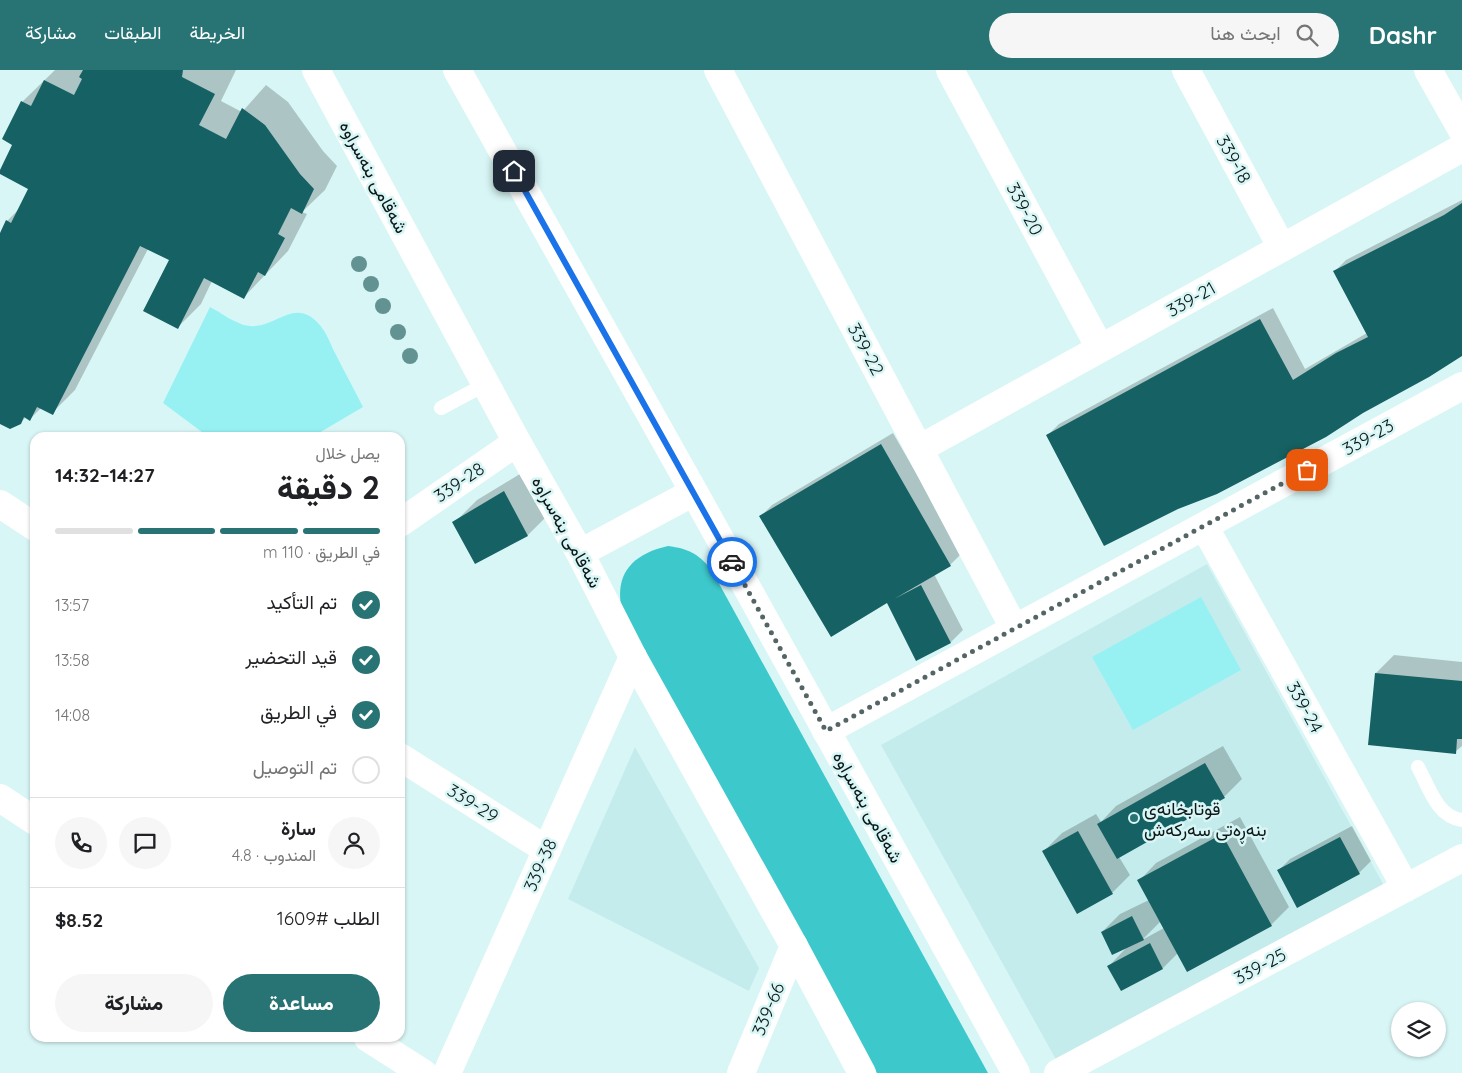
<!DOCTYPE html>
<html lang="ar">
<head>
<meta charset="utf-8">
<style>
	:root { --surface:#fff; --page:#f6f6f6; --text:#202124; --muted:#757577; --line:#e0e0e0; --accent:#287374 }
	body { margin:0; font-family:Quicksand,Vazirmatn,sans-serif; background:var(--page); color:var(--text); direction:rtl; height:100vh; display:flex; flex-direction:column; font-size:19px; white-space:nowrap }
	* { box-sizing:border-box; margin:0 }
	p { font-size:16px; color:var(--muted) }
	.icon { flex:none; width:28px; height:28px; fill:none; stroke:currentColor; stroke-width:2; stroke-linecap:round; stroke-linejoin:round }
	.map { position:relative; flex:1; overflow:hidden; direction:ltr }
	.sheet { position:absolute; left:30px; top:362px; width:375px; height:610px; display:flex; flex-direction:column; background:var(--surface); border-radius:15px; box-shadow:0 1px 4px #0004; direction:rtl }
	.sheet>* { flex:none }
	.tools { position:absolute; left:1391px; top:932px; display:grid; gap:10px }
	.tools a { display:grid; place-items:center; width:55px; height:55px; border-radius:50%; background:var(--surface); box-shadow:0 1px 4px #0004; font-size:25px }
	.pin { position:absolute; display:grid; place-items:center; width:42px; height:42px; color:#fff; margin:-21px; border-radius:10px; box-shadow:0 2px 8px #0006 }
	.courier { position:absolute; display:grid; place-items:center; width:50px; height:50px; margin:-25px; border:4px solid #1a73e8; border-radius:50%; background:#fff; color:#222; box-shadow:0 1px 6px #0007 }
	.overview em { font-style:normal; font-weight:800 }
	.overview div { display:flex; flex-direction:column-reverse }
	.overview { display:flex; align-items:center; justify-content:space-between; height:85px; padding:0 25px }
	h1 { font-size:32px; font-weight:800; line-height:38px }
	.bar { display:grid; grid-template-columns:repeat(4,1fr); gap:8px 5px; align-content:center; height:60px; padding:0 25px }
	.bar i { height:6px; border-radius:4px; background:var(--line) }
	.bar .active { background:var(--accent) }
	.bar p { grid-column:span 4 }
	.line { display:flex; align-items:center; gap:12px; padding:0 25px; border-top:1px solid var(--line) }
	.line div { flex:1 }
	.round { display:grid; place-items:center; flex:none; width:52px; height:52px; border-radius:26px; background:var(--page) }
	ol { padding:0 25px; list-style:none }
	li { display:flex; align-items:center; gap:15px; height:55px }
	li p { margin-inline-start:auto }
	li .icon { padding:5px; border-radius:50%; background:var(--accent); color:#fff; stroke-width:4 }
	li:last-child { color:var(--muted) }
	li i { width:28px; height:28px; border:2px solid var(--line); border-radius:50% }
	.action { display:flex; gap:10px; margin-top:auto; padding:10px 25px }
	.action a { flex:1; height:58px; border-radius:30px; background:var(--accent); color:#fff; font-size:20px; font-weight:800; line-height:58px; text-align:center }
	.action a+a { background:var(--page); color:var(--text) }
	header { display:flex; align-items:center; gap:30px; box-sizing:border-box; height:70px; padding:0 25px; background:var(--accent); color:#fff }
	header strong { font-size:24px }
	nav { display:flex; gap:28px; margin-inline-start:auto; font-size:18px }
	.search { width:350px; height:45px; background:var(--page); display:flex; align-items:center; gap:12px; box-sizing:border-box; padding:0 18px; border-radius:28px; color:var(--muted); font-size:19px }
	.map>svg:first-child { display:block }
	.built { fill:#c5ecec }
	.green { fill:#97f1f3 }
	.forest { fill:#3dc9cc }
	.shadow { fill:#0003; fill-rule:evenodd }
	.building { fill:#166163 }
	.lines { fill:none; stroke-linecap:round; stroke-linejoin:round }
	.lane { stroke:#fff; stroke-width:14 }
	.street { stroke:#fff; stroke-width:28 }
	.secondary { stroke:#fff; stroke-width:28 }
	.tree { fill:#629292 }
	.done { stroke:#546565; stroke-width:5; stroke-dasharray:0 9 }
	.route { stroke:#1a73e8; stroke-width:6 }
	.poi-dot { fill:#287374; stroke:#d9f6f6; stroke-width:2 }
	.labels { text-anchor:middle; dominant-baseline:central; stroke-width:5; stroke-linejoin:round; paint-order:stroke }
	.street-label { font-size:18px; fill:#0d1717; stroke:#d9f6f6 }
	.poi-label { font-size:18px; fill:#0d1717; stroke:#d9f6f6; text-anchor:start }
</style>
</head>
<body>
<header>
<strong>Dashr</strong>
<div class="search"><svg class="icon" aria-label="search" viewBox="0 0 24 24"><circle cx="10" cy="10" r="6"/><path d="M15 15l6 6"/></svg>ابحث هنا</div>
<nav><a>الخريطة</a><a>الطبقات</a><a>مشاركة</a></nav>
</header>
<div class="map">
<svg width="1462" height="1003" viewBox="0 0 1462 1003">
	<rect width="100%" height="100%" fill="#d9f6f6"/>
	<path class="built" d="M1207,494l180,327 -328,174 -178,-320z
		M635,677l124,221 -10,23 -181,-92z"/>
	<path class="green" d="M210,237c12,6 30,21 45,19 23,-1 40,-27 63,-3 8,8 12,20 17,30 9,18 19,36 28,54l-51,30 -102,1 -47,-35z
		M1201,527l40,73 -108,60 -41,-73z"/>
	<path class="forest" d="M668,476c21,3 29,7 43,23l277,504h-111l-252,-452c-14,-41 2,-66 43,-75z"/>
	<path class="shadow" d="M55,0h181l-15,31 21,11 24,-27 22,17 35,49 14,15 -12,24 -23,22 5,2 -19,37 -44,46 -32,-16 -11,23 -23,23 -7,-67 -23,-11 -73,141 -23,23 -11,-5 -11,11 -4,-2 -6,6 -20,-1v-187l7,-14 12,-12 11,-21 -16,-44 8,-42z
		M1462,130v154l-415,82 12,-12 214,-116 32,61 62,-36 -33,-61 12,-12z
		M893,363l69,120 -12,12 -16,9 29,56 -12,12 -34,17 -30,-57 -127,-85 12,-12z
		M528,399l23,43 -23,23 -53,27 -21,-39 23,-23z
		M1394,585l68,7v84l-7,6 -79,-79z
		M1223,676l19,33 -18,18 -105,60 11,18 -18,18 -68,-42 18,-18 34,-19 5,8 15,-16z
		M1240,747l49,90 -18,18 -84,45 -9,-17 -15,15 -42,22 -12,-24 19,-20 -26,-14 18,-18 29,-14 -10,-19 17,-18zM1161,851l3,7 -20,11h-1z
		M1352,756l19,35 -12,12 -81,-2 12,-12z"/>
	<path class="building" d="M83,0h100l-1,7 33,17 -16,31 27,14 16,-31 23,17 35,49 14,15 -12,25 -11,-6 -13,26 7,4 -20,38 -7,-4 -14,27 -40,-21 -26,51 -35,-18 26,-51 -29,-14 -87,169 -16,-8 -7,14 -6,-4 -3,7 -11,5 -10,-5v-191l6,-13 5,3 17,-34 -28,-15v-4l12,-25 -10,-6 19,-38 10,5 13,-26 30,15 8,-16 -3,-2z
		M1462,133v153l-33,21 -66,36 -37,24 -109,57 -39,15 -74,37 -58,-111 214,-116 33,61 43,-27 32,-16 -35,-66 111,-56z
		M881,374l70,122 -57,33 27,-14 30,58 -35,18 -29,-58 -56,34 -72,-121z
		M504,421l24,45 -53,28 -23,-42z
		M1375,603l87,8v58h-5l-1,15 -88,-9z
		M1205,693l20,35 -108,61 -20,-35z
		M1078,761l35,63 -36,20 -35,-63z
		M1222,764l50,92 -85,46 -50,-92z
		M1340,767l20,37 -63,34 -20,-38z
		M1132,846l12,24 -32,15 -11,-23z
		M1150,873l13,26 -42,22 -14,-25z"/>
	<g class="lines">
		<path class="lane" d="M441,338l45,-24
			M1418,697c11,20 19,50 44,53"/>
		<path class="street" d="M718,0l296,558
			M950,0l150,278
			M1186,0l96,178
			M1428,0l34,60
			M919,379l543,-301
			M0,434l35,23
			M400,453l117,-81
			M1204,456l202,362
			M826,661l636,-345
			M400,687l147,93
			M0,728l35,23
			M368,968l55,35
			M447,1003l186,-416
			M741,1003l53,-127
			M1058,1003l404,-215"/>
		<path class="secondary" d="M316,0l201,372 63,111 53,104 161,289 68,127
			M457,0l237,422 322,581
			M580,483l114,-61"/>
	</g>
	<g class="tree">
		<circle cx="359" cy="194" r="8"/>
		<circle cx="371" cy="214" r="8"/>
		<circle cx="383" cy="236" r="8"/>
		<circle cx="398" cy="262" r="8"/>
		<circle cx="410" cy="286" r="8"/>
	</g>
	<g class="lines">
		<path class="done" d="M732,492l94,169 481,-261"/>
		<path class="route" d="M514,101l218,391"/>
	</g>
	<circle class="poi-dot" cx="1134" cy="748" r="5"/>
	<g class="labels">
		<g class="street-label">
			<text transform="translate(1234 89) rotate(61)">339-18</text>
			<text transform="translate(374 107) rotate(62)">شەقامی بنەسراوە</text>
			<text transform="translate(1025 139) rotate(62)">339-20</text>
			<text transform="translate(1191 229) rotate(-29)">339-21</text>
			<text transform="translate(866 279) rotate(62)">339-22</text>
			<text transform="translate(1368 367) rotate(-29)">339-23</text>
			<text transform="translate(459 412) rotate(-34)">339-28</text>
			<text transform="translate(567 462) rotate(61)">شەقامی بنەسراوە</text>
			<text transform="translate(1305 637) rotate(61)">339-24</text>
			<text transform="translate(473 733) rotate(32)">339-29</text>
			<text transform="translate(868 737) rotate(61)">شەقامی بنەسراوە</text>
			<text transform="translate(540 795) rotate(-66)">339-38</text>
			<text transform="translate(1260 896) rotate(-28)">339-25</text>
			<text transform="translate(768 939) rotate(-67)">339-66</text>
		</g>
		<g class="poi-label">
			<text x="1144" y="738">قوتابخانەی<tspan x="1144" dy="21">بنەڕەتی سەرکەش</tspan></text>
		</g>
	</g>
</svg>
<div class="tools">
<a><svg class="icon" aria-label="layers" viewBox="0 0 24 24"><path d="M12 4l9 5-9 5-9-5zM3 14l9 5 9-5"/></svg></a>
</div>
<div class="pin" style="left:1307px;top:400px;background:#ea580c"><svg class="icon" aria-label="bag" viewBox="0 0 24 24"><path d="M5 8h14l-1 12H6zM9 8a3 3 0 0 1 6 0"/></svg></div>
<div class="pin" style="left:514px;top:101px;background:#1f2937"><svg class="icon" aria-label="home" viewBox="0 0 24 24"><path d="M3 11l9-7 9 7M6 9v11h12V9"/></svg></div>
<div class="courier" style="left:732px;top:492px"><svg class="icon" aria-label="car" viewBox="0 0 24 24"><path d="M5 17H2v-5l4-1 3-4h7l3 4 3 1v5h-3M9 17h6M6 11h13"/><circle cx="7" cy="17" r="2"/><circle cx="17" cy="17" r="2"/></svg></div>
<section class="sheet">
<div class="overview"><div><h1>2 دقيقة</h1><p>يصل خلال</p></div><em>14:27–14:32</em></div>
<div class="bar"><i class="active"></i><i class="active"></i><i class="active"></i><i></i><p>في الطريق · 110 m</p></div>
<ol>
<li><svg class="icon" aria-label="check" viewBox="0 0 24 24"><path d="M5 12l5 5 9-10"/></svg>تم التأكيد<p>13:57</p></li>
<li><svg class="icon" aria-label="check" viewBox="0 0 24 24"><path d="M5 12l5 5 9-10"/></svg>قيد التحضير<p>13:58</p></li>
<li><svg class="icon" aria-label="check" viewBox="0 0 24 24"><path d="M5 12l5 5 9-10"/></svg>في الطريق<p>14:08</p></li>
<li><i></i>تم التوصيل</li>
</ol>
<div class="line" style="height:90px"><a class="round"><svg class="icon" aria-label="person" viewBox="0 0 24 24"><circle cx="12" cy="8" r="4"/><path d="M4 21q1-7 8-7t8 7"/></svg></a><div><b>سارة</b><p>المندوب · 4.8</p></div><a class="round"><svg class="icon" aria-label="chat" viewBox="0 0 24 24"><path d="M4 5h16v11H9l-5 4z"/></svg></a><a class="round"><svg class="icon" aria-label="phone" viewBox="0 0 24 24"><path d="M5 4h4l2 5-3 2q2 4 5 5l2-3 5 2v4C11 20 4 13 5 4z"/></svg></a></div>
<div class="line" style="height:65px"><div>الطلب #1609</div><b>$8.52</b></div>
<div class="action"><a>مساعدة</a><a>مشاركة</a></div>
</section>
</div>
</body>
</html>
